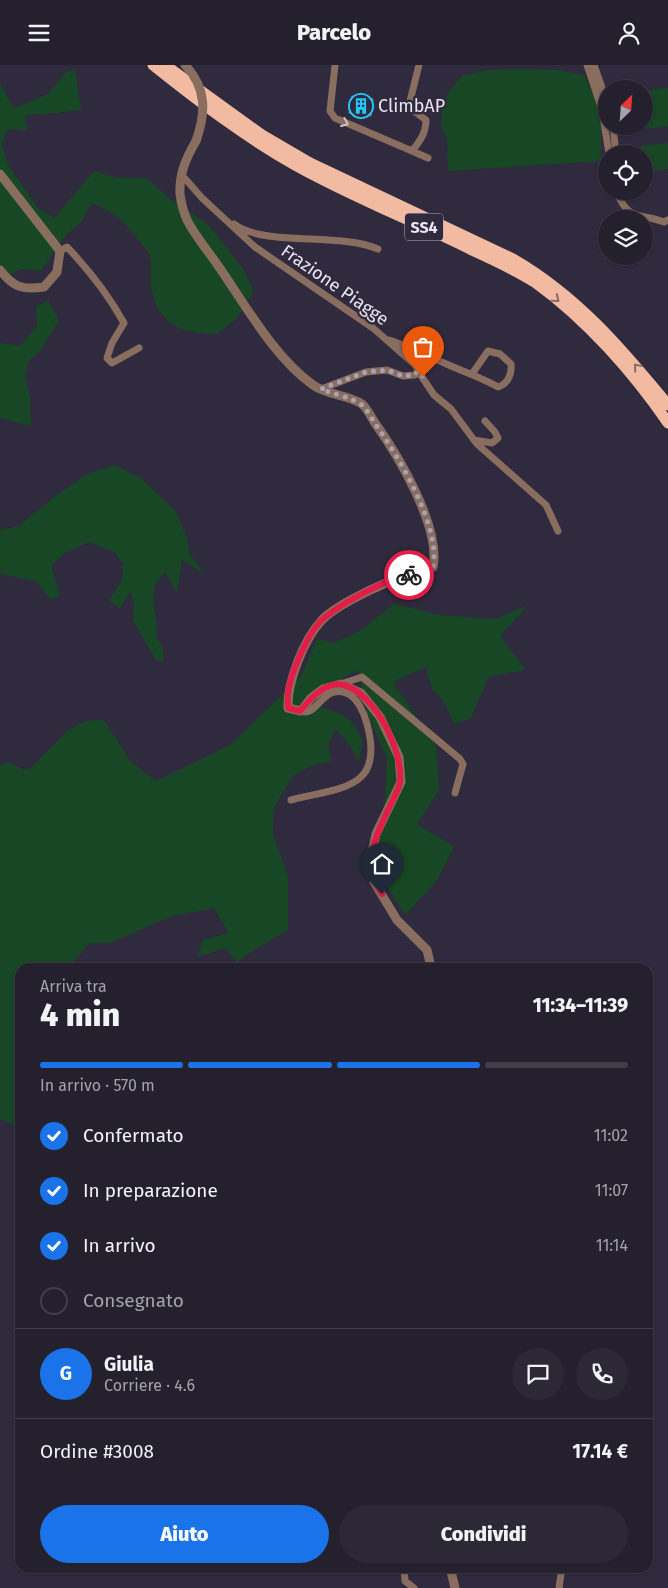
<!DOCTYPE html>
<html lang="it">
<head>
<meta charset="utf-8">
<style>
	:root { --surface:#24202e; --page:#2c2836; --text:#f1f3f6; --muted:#a3a3aa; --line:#413e4a; --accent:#1a73e8 }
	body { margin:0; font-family:"Fira Sans",sans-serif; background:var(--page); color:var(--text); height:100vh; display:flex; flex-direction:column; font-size:19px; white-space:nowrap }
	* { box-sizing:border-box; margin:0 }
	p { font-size:16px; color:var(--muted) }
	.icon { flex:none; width:28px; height:28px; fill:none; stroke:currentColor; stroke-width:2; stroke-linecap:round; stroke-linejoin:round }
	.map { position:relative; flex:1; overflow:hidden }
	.side { position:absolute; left:15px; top:898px; width:638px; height:610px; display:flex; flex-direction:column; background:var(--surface); border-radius:15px; box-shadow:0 1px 4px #0004,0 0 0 1px var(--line) }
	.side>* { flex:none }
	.needle { width:32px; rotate:25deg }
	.controls { position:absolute; left:598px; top:15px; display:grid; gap:10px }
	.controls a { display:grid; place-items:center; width:55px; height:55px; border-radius:50%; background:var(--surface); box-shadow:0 1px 4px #0004,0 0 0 1px var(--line); font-size:25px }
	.pin { position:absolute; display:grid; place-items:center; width:42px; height:42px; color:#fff; margin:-51px -21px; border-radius:50% 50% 50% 0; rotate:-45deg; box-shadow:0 0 5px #0007 }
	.pin .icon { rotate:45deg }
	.courier { position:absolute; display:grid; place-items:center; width:50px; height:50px; margin:-25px; border:4px solid #e11d48; border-radius:50%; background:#fff; color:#222; box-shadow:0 1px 6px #0007 }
	.overview em { font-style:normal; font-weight:800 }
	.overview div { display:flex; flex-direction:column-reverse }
	.overview { display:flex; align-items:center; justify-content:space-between; height:85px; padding:0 25px }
	h1 { font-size:32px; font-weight:800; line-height:38px }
	.bar { display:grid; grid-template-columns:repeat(4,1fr); gap:8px 5px; align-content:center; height:60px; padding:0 25px }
	.bar i { height:6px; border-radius:4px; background:var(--line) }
	.bar .current { background:var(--accent) }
	.bar p { grid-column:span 4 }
	.line { display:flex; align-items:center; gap:12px; padding:0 25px; border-top:1px solid var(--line) }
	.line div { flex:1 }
	.round { display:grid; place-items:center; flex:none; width:52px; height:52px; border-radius:26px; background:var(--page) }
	ol { padding:0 25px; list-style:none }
	li { display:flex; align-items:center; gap:15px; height:55px }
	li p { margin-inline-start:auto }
	li .icon { padding:5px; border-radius:50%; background:var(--accent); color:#fff; stroke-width:4 }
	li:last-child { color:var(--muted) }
	li i { width:28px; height:28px; border:2px solid var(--line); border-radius:50% }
	.action { display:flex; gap:10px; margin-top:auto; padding:10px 25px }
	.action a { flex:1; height:58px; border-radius:30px; background:var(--accent); color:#fff; font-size:20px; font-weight:800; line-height:58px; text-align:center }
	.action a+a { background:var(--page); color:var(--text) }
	header { display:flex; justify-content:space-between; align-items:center; height:65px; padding:0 25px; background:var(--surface); font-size:22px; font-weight:800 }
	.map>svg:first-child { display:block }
	.green { fill:#174724 }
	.building { fill:#4a376c; stroke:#89839a }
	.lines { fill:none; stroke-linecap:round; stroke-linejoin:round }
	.minor { stroke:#896e60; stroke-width:7 }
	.tertiary { stroke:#896e60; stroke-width:9 }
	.trunk { stroke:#f2baa0; stroke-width:11 }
	.tertiary-bridge { stroke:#896e60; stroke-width:9 }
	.oneway { stroke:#ccc1c6 }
	.oneway2 { stroke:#876b6a }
	.done { stroke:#a8a3b2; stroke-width:5; stroke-dasharray:0 9 }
	.route { stroke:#e11d48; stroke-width:6 }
	.labels { text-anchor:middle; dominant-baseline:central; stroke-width:5; stroke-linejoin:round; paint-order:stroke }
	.shield { fill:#302a3e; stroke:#b1acbb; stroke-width:1 }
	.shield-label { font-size:16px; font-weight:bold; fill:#e8e4f1 }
	.poi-label { font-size:18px; fill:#e8e4f1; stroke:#302a3e; text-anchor:start }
	.street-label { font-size:18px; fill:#e8e4f1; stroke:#302a3e }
</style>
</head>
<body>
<header><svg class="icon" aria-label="menu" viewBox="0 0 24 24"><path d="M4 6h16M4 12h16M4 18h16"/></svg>Parcelo<svg class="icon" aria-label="person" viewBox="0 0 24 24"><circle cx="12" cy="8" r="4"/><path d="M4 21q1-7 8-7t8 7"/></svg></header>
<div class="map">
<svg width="668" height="1523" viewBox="0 0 668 1523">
	<rect width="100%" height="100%" fill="#302a3e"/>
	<path class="green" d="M75,4l6,40 -24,4 -32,2 2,16 -12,-2 -8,1 -5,14 6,21 30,43 16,10 40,-47 25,7h27l27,23 35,23 36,46 10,22 -17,26 -20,16c-29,-1 -55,-6 -64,-38 -4,-12 0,-26 -3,-39 -1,-5 -7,-11 -11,-16 -16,-21 -22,-27 -47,-38l-10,18 -16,14 -25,36 -19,-2 -22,10v-197l6,13 8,13 34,-14 18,-22z
		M518,4l38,1 28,5 13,28 4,19v39l-153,10 -1,-32 -6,-13 1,-15 5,-17 15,-18 27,-6z
		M668,23v38l-21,3 -1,-6h-2v-32z
		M668,78v26l-24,3v-18h-2l-1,-8z
		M48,235l11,21 -19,30 -12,11 -3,14 5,22 1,28 -31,-8v-75l20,3 17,-20 -1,-19z
		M114,400l27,13 35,34 11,26 3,17 16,20 -24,-15 -5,33 -12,-21 -10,12 -2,18 4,23 -1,12 7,9v17l-8,-4 -22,-39 1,-18 -4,-11 -10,18 -11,-9 13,-20 1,-16 -9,-12 -24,-10 -26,11 -13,13 9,30 -10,3 -14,-18 -36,-7v-44l19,-4 38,-31 29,-20z
		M394,539l45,11 57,4 32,-14 -28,31 26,34 -37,6 -18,42 -16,6 -11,-22 -12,-13 -6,-22 -33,15 43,64 3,44 -22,34 37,23 -18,35 -31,33 -26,-42 -3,-23 9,-52 2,-40 -20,-45 -9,-43 -46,24 11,14 19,6 12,10 9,17 -4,21 -10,-18 -13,-14 -8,14 3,18 -19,3 -20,12 -18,30 -1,28 15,41v54l-40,24 -11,9 -11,-15 -29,9 6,-17 26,-7 -15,-25 -42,8 -62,27h-21l-19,24h-50v160l-20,-8v-354l9,-3 15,8 7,-2 35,-36 19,-11 19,-1 27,42 25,19 76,-37 70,-69 15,-36 17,4 26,-12z"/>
	<path class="building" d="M352,31l21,3 -2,17 -22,-3z"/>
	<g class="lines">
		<path class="minor" d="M335,0l-5,46 5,7 77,33c8,-10 14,-18 14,-31l-16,-12v-7l9,-36
			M587,0l15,45 7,44
			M594,0l12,34
			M613,61l3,28
			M412,86l16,7
			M181,109l21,24 53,49 118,81 43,38 2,5 -3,4 -12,1 -16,-6 -21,2 -45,17
			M616,126c14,32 21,21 48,31l4,-2
			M234,159c31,23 104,8 144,25
			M60,186l7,-4c21,22 42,49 57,76l-12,20 -5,15 5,5 27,-15
			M389,275c21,7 41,17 62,26 16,7 31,12 47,21 10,-3 14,-13 13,-23l-11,-10 -12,-3 -16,23
			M418,306l16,24 17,14 26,35 69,61 12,26
			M474,375l18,3 6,-5 -3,-6 -10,-11
			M341,619l21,-7 98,82 3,5 -8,29
			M291,735c50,-13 94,-10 76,-76 -3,-12 -10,-27 -21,-31 -24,-9 -29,25 -45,18
			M404,1502l1,14 9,7
			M559,1523l3,-21"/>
		<path class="tertiary" d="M196,76c-10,17 -17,33 -16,53 1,8 4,19 7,26 8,16 22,32 32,47 27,39 55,90 94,118 14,10 35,10 49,19 5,4 9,13 13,19 23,32 66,104 58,144 -14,9 -32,9 -47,16 -17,7 -52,24 -64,37 -18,19 -35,62 -34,88l13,3 10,-13 12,-9 18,-5 20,9 19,24 19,40 2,25 -25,52 -4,19 2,29 23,38 30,30 4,17
			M0,109l60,77 -3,21 -13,15c-21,3 -30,1 -44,-17
			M450,1502l5,21"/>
		<path class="trunk" d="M153,0c45,36 91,71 142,100 57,32 119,56 177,85 22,10 44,20 64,33 50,36 97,89 132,140
			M165,0l97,70 48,28 203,96c64,37 108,89 155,146"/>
		<path class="tertiary-bridge" d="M185,0c22,23 21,48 11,76"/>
	</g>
	<defs><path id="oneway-chevron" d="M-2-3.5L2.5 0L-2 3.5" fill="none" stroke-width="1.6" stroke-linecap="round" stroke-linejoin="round" transform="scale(1.25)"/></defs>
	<use class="oneway" href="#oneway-chevron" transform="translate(345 58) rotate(23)"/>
	<g class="oneway2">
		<use href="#oneway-chevron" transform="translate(556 234) rotate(39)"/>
		<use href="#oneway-chevron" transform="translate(637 302) rotate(-130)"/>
	</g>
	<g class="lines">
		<path class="done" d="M409,510l16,-3 8,-5c8,-40 -34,-110 -57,-142 -4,-6 -8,-14 -13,-19 -7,-7 -32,-13 -42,-17l45,-17 21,-2 16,6 11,-1 4,-4 5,6"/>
		<path class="route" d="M382,829c-21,-33 -5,-61 10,-92 3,-7 8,-15 8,-21 3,-31 -25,-87 -56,-96 -18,-5 -34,14 -44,26l-12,-3c0,-5 -1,-10 0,-15 2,-19 21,-63 36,-75 18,-15 62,-39 85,-43"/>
	</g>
	<defs>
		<symbol id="building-ring" viewBox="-11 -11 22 22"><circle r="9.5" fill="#302a3e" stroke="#22c9fe" stroke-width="1.5"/><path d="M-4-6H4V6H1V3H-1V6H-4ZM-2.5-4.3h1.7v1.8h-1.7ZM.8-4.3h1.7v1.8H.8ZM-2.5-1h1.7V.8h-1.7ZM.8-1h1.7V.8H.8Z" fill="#22c9fe"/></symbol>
	</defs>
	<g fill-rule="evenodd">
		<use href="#building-ring" x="347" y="27" width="28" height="28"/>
	</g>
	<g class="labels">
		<rect class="shield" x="405" y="148.5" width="38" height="27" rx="4"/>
		<g class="shield-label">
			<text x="424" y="162">SS4</text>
		</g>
		<g class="poi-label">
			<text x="378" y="41">ClimbAP</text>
		</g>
		<g class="street-label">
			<text transform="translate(335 220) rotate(35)">Frazione Piagge</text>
		</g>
	</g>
</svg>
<div class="controls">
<a><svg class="needle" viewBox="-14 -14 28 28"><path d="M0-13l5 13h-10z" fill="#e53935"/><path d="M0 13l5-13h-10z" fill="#a3a3aa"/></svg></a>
<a><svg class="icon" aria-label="locate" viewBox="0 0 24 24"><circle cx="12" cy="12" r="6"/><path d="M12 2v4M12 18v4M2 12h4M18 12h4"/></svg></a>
<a><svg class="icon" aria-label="layers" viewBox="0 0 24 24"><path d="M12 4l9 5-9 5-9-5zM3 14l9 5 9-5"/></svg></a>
</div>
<div class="pin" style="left:423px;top:312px;background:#ea580c"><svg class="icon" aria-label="bag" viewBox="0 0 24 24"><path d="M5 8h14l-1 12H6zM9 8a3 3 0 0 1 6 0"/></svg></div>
<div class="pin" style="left:382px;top:829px;background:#1f2937"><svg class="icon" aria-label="home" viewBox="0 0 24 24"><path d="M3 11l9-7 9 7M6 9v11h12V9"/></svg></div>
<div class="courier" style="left:409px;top:510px"><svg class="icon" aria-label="bike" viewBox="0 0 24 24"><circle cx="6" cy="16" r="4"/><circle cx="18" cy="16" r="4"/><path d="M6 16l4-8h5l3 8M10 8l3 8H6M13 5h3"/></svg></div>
<section class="side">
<div class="overview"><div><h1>4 min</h1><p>Arriva tra</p></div><em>11:34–11:39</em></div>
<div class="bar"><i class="current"></i><i class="current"></i><i class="current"></i><i></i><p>In arrivo · 570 m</p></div>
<ol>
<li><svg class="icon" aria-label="check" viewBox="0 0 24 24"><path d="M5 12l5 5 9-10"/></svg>Confermato<p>11:02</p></li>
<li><svg class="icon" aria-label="check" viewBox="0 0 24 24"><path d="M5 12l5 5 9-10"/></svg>In preparazione<p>11:07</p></li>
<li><svg class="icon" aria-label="check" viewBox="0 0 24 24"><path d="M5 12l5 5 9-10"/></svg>In arrivo<p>11:14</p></li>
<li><i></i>Consegnato</li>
</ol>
<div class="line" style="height:90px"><b class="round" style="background:var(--accent);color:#fff">G</b><div><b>Giulia</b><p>Corriere · 4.6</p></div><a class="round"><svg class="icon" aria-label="chat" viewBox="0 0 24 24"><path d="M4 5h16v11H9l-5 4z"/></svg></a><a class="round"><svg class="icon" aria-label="phone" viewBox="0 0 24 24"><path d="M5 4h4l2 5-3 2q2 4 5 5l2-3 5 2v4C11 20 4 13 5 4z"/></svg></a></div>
<div class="line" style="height:65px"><div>Ordine #3008</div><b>17.14 €</b></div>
<div class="action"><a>Aiuto</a><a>Condividi</a></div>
</section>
</div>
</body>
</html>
